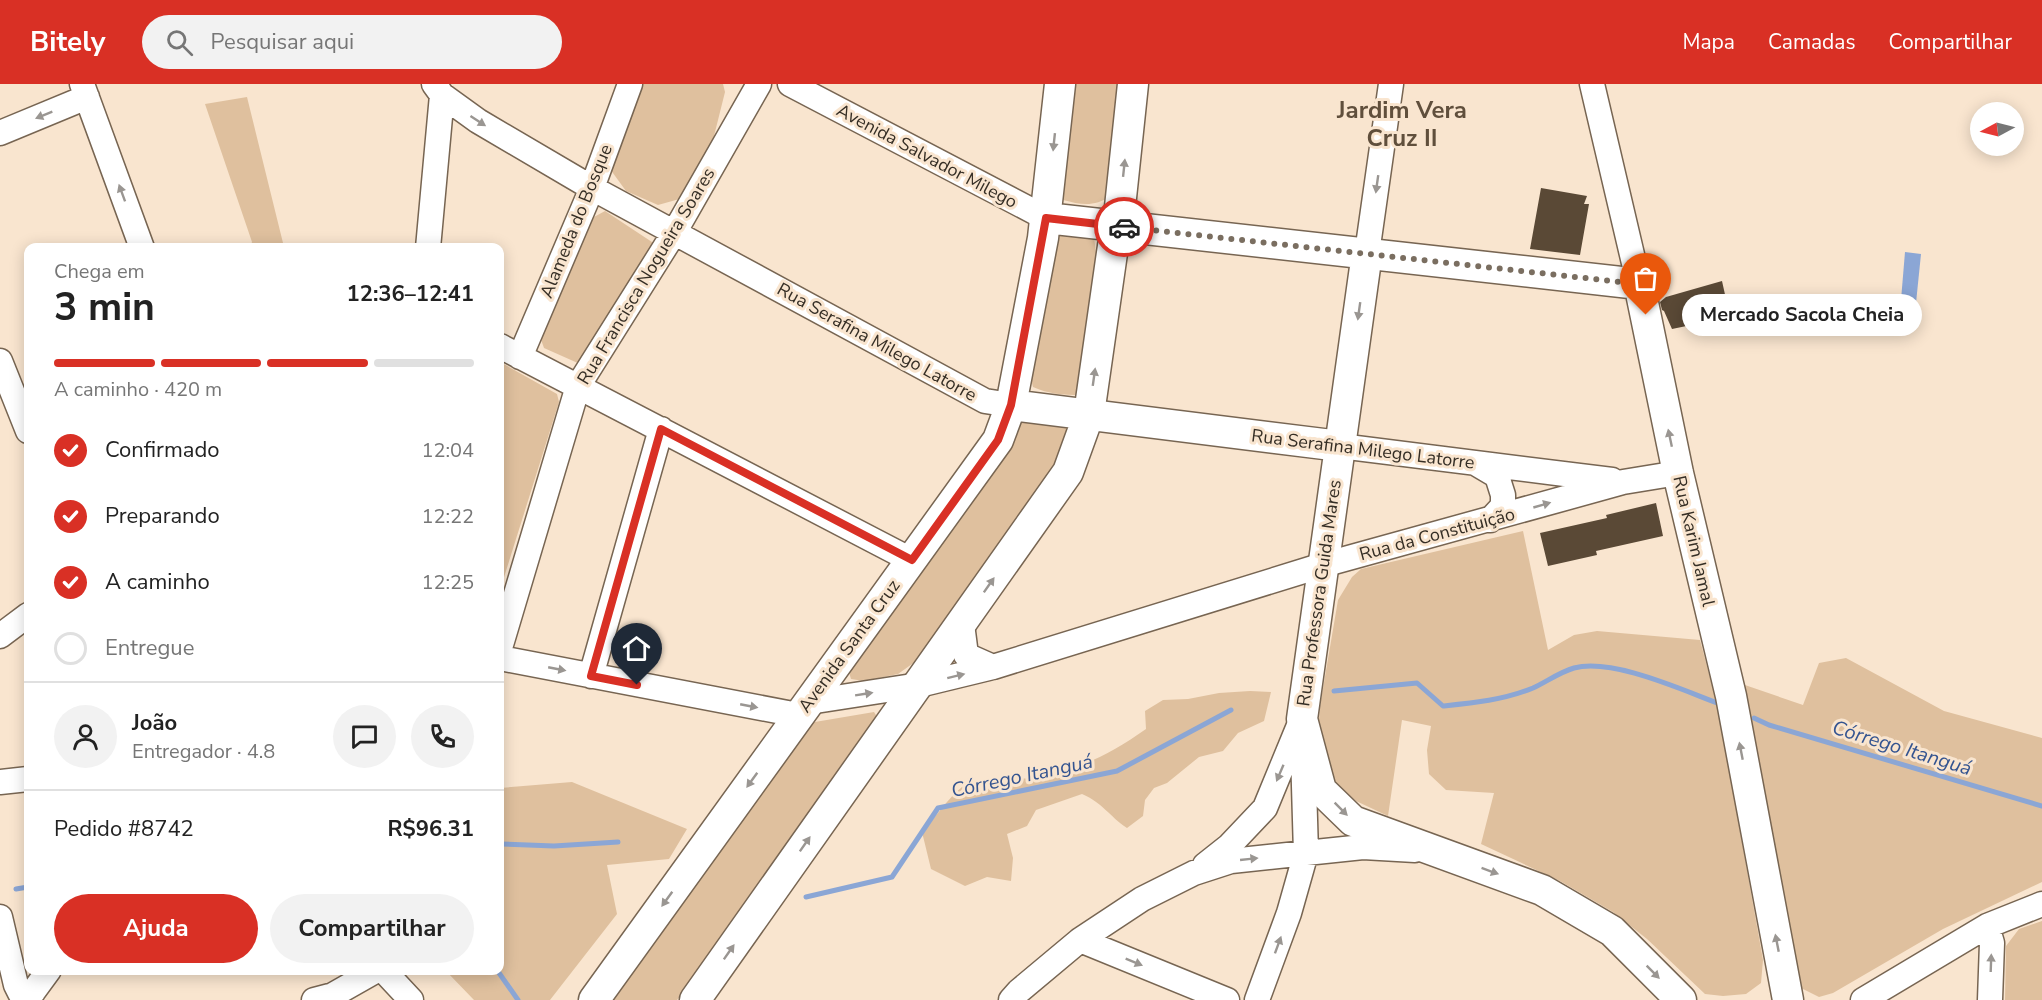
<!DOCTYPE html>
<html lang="pt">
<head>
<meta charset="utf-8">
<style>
	:root { --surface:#fff; --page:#f2f2f2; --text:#222; --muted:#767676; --line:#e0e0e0; --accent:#d93025 }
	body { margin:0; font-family:"Nunito Sans",sans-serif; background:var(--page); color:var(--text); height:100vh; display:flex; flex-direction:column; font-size:22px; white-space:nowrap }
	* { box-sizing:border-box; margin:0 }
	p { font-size:20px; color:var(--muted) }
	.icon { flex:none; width:33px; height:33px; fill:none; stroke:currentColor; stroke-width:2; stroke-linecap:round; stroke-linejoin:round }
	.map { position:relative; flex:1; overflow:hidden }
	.panel { position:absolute; left:24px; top:159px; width:480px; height:732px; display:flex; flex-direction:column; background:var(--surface); border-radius:12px; box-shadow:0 3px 15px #0003 }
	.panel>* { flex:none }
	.needle { width:39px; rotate:263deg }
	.controls { position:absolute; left:1970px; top:18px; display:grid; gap:12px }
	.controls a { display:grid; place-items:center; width:54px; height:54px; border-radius:50%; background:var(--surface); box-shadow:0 3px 15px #0003; font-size:30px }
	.pin { position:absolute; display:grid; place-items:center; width:51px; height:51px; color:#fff; margin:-62px -26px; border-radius:50% 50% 50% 0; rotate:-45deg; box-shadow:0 0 6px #0007 }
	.pin .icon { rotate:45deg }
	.courier { position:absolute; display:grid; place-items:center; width:60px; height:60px; margin:-30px; border:4px solid #d93025; border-radius:50%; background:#fff; color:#222; box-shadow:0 2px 8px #0007 }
	.bubble { position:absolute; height:42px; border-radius:21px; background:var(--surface); box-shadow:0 3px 15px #0003; font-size:20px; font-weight:700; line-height:42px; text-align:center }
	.overview em { font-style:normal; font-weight:700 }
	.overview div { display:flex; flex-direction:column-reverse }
	.overview { display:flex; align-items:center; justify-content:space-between; height:102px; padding:0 30px }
	h1 { font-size:39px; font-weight:700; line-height:45px }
	.bar { display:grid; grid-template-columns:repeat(4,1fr); gap:9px 6px; align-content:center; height:72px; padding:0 30px }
	.bar i { height:8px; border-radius:4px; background:var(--line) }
	.bar .on { background:var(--accent) }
	.bar p { grid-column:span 4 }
	.line { display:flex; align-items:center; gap:15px; padding:0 30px; border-top:2px solid var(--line) }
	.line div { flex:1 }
	.round { display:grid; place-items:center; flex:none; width:63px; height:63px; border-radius:32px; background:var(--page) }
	ol { padding:0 30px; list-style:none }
	li { display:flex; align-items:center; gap:18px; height:66px }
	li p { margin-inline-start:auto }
	li .icon { padding:6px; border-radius:50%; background:var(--accent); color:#fff; stroke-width:4 }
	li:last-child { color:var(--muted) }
	li i { width:33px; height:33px; border:3px solid var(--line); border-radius:50% }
	.action { display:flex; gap:12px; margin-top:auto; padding:12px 30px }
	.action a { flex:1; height:69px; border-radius:36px; background:var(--accent); color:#fff; font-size:24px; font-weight:700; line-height:69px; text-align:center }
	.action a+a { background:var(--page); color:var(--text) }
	header { display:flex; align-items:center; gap:36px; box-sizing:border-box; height:84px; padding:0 30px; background:var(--accent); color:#fff }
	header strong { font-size:28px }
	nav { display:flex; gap:33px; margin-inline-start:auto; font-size:21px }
	.search { width:420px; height:54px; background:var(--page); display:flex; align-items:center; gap:15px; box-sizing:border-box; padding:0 21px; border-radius:33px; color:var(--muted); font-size:22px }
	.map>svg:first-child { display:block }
	.green { fill:#dfc09e }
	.water { fill:#8ba6d5 }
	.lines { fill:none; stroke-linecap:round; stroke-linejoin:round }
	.stream { stroke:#8ba6d5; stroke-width:5 }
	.building { fill:#5a4936 }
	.minor-casing { stroke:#776552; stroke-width:27 }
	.major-casing { stroke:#776552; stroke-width:33 }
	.minor { stroke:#fff; stroke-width:24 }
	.major { stroke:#fff; stroke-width:30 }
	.oneway { fill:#9a9692 }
	.done { stroke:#7a6e60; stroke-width:6; stroke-dasharray:0 10.8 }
	.route { stroke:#d93025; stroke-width:8 }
	.labels { text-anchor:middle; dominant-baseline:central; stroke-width:6; stroke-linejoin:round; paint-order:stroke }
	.street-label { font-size:18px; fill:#352e25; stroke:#f9e5cf }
	.water-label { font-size:20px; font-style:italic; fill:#345490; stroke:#f9e5cf }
	.district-label { font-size:24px; font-weight:bold; fill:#604f3c; stroke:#f9e5cf }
</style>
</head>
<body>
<header>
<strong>Bitely</strong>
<div class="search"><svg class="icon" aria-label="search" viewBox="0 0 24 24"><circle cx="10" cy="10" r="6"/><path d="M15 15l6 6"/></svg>Pesquisar aqui</div>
<nav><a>Mapa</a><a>Camadas</a><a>Compartilhar</a></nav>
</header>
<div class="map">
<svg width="2042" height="916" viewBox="0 0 2042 916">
	<rect width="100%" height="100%" fill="#f9e5cf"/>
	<path class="green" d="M641,0h82l2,8 -17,68 -25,38 -25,7 -32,-14 -16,-22z
		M1066,0h57l-12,112c-17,11 -29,9 -48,4l-9,-15z
		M247,13l37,150h-34l2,-5 -47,-138z
		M605,127l50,33 -75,120 -36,-16 -5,-14 55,-117z
		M1074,148l20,5 2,16 -16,142c-16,0 -32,-1 -47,-8l-4,-15 26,-136z
		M500,278l57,32 2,8 -59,188z
		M1022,333l40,3 10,10 -8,27 -145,202 -21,15 -34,7 -13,-2 -3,-10 8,-12 162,-224z
		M1523,447l25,119 26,-15 23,-4 103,9 18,68 45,252 -2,23 -15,11 -23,2 -18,-2 -58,-55 -34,-27 -53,-31 -79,-37 13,-51 -48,-3 -17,-16 -2,-24 4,-24 -29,-6 -14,96 -32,-15 -13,-10 -14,-17 -11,-43 2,-25 18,-106 14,-23 9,-8z
		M1846,574l98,53 98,27v144l-99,47 -110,64 -14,4 -18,-9 -59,-304 61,21 16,-42z
		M1250,607l21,1 -7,29 -26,12 -15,18 -24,6 -32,26 -13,5 -9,12 -2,16 -16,12c-18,-12 -24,-25 -45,-34l-46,16 -9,16 -20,8 6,24 -2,23 -24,-4 -22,9 -34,-17 -9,-37c12,-13 27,-35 40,-45 10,-8 61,-7 77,-10 42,-8 73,-24 107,-48l-1,-18 18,-11 25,-1 31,-6z
		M874,628l5,8 -202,280h-65l197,-277z
		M572,698l115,47 -18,30 -62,6 10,49 -67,86h-76l-28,-29 54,-1v-182z
		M2042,837v79h-37l1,-54 13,-17z"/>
	<path class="water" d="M1905,168l16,2 -5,49 -15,-3z"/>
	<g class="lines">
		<path class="stream" d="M1334,607l83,-8 26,23c30,-3 61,-6 90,-18 13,-6 27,-16 41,-20 39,-10 108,22 146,36
			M1754,634l15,7 273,81
			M500,760l54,2 64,-4
			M16,805l12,-2
			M806,813l86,-20 46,-69 179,-37 114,-61
			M497,886l21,30"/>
	</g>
	<path class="building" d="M1541,104l46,8 -3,8h5l-9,51 -50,-6z
		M1722,197l8,36 -58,12 -8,-18 -2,-1 -2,-8 6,-5z
		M1656,419l7,33 -67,15 1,4 -49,11 -8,-33 67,-15 -1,-3z"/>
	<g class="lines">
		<defs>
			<path id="minor" d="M82,0l60,164
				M434,0l8,11 36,26 114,67 393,213 26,4
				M790,0l256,134
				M1592,0l49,209
				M0,49l87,-36
				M428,164l14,-153
				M1367,169l24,-169
				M500,262l411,214
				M520,273l72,-169 38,-104
				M0,277l28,70
				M1340,362l272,34
				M1475,379l22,13 6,19v11l-13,14
				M962,540l4,31 27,12
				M0,552l28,-21
				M500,564l78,-262 96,-153 85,-149
				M500,574l298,57
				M591,592l70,-247
				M809,618l110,-17 74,-18 330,-102 300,-83 55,-9
				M0,698l28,-3
				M1205,781l24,-19 36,-38 33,-80
				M0,833l16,68 4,8 6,2 7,-3
				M1987,842l5,17 -2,57
				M1080,856l147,60
				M383,886l28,30
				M27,916l22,-30
				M314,916l19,-5 44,-25
				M1011,916l8,-9 61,-51 62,-41 52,-26 37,-12 75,-8 57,-6 52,3
				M1257,916l32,-87 17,-60 -3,-101
				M1863,916l124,-74 55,-22"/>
			<path id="major" d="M1046,134l593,66
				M1367,169l-65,466 19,71 32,31 189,69 70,41 69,69
				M1641,209l37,180 53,223 57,304
				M1011,321l329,41
				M594,916l404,-560 13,-35 32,-167 17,-154
				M695,916l373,-528 21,-58 24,-168 5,-20 15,-142"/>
		</defs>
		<use href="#minor" class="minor-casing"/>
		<use href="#major" class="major-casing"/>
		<use href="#minor" class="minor"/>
		<use href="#major" class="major"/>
	</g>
	<defs><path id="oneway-solid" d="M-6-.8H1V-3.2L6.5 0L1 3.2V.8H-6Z" transform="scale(1.5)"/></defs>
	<g class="oneway">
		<use href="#oneway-solid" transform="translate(44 31) rotate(158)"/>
		<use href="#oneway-solid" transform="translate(478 37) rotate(33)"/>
		<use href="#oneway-solid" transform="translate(1054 58) rotate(96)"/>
		<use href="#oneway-solid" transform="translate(1124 84) rotate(-84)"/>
		<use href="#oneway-solid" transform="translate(1377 100) rotate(98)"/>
		<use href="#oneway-solid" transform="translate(122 109) rotate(-110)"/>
		<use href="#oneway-solid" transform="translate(1359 227) rotate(98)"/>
		<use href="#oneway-solid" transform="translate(1094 293) rotate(-82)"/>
		<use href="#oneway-solid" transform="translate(1670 354) rotate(-102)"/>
		<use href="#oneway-solid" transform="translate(1542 421) rotate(-16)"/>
		<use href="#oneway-solid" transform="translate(989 501) rotate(-55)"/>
		<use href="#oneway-solid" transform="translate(557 585) rotate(11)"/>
		<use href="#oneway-solid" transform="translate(956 592) rotate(-14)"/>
		<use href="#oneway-solid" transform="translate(864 610) rotate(-9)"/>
		<use href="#oneway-solid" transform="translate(749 622) rotate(11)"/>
		<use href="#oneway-solid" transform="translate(1741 667) rotate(-101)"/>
		<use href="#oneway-solid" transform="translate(1280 689) rotate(113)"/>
		<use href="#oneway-solid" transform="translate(752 696) rotate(126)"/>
		<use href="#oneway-solid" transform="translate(1341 725) rotate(45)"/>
		<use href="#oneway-solid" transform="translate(805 760) rotate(-55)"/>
		<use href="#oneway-solid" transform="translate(1249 775) rotate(-6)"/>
		<use href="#oneway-solid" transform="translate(1490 787) rotate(20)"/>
		<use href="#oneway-solid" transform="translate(667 815) rotate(126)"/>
		<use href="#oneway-solid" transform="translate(1777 859) rotate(-101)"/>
		<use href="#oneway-solid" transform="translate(1278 861) rotate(-70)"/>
		<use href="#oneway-solid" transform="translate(729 868) rotate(-55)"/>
		<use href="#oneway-solid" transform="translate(1134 878) rotate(22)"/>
		<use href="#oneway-solid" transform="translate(1991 879) rotate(-88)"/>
		<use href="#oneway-solid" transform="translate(1653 888) rotate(45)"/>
	</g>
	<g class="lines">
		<path class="done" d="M1124,143l515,57 7,31"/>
		<path class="route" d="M637,601l-46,-9 70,-247 251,131 86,-120 13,-35 35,-187 78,9"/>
	</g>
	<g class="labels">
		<g class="street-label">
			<text transform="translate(927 72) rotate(28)">Avenida Salvador Milego</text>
			<text transform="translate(576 137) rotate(-68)">Alameda do Bosque</text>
			<text transform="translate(646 192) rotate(-59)">Rua Francisca Nogueira Soares</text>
			<text transform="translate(877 258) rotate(29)">Rua Serafina Milego Latorre</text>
			<text transform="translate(1363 365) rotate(7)">Rua Serafina Milego Latorre</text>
			<text transform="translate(1437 450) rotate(-15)">Rua da Constituição</text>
			<text transform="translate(1694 457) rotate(77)">Rua Karim Jamal</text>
			<text transform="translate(1319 509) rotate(-82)">Rua Professora Guida Mares</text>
			<text transform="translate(849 562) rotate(-54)">Avenida Santa Cruz</text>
		</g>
		<g class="water-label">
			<text transform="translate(1902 664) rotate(17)">Córrego Itanguá</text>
			<text transform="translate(1022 692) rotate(-12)">Córrego Itanguá</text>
		</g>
		<g class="district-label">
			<text x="1402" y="26">Jardim Vera<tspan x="1402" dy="28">Cruz II</tspan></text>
		</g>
	</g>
</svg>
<div class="controls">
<a><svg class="needle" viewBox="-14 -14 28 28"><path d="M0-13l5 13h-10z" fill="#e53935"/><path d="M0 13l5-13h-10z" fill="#767676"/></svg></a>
</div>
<div class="pin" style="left:1646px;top:231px;background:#ea580c"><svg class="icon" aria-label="bag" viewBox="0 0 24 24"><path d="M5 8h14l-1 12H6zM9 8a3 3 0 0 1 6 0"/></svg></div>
<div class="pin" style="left:637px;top:601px;background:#1f2937"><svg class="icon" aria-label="home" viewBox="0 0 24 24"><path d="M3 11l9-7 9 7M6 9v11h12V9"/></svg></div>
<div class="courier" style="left:1124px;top:143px"><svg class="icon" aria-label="car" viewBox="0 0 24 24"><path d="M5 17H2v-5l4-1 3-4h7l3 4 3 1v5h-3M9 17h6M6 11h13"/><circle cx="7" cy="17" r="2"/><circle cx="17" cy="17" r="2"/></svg></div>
<div class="bubble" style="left:1682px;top:210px;width:240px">Mercado Sacola Cheia</div>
<section class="panel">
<div class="overview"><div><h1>3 min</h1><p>Chega em</p></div><em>12:36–12:41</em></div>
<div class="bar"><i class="on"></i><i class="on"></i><i class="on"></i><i></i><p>A caminho · 420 m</p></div>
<ol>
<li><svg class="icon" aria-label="check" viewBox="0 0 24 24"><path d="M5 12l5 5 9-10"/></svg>Confirmado<p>12:04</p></li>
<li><svg class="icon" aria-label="check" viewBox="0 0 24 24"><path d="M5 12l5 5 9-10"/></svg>Preparando<p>12:22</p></li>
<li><svg class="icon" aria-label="check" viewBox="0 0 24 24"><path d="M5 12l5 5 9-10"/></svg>A caminho<p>12:25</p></li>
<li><i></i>Entregue</li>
</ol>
<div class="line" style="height:108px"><a class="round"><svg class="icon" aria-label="person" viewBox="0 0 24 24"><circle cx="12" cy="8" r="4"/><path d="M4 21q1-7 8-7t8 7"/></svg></a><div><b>João</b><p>Entregador · 4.8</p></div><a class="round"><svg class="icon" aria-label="chat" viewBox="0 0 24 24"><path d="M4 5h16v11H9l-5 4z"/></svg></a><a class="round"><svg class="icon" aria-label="phone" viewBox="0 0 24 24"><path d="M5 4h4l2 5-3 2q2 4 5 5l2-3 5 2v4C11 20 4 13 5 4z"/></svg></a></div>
<div class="line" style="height:78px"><div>Pedido #8742</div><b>R$96.31</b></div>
<div class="action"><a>Ajuda</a><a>Compartilhar</a></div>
</section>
</div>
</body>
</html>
